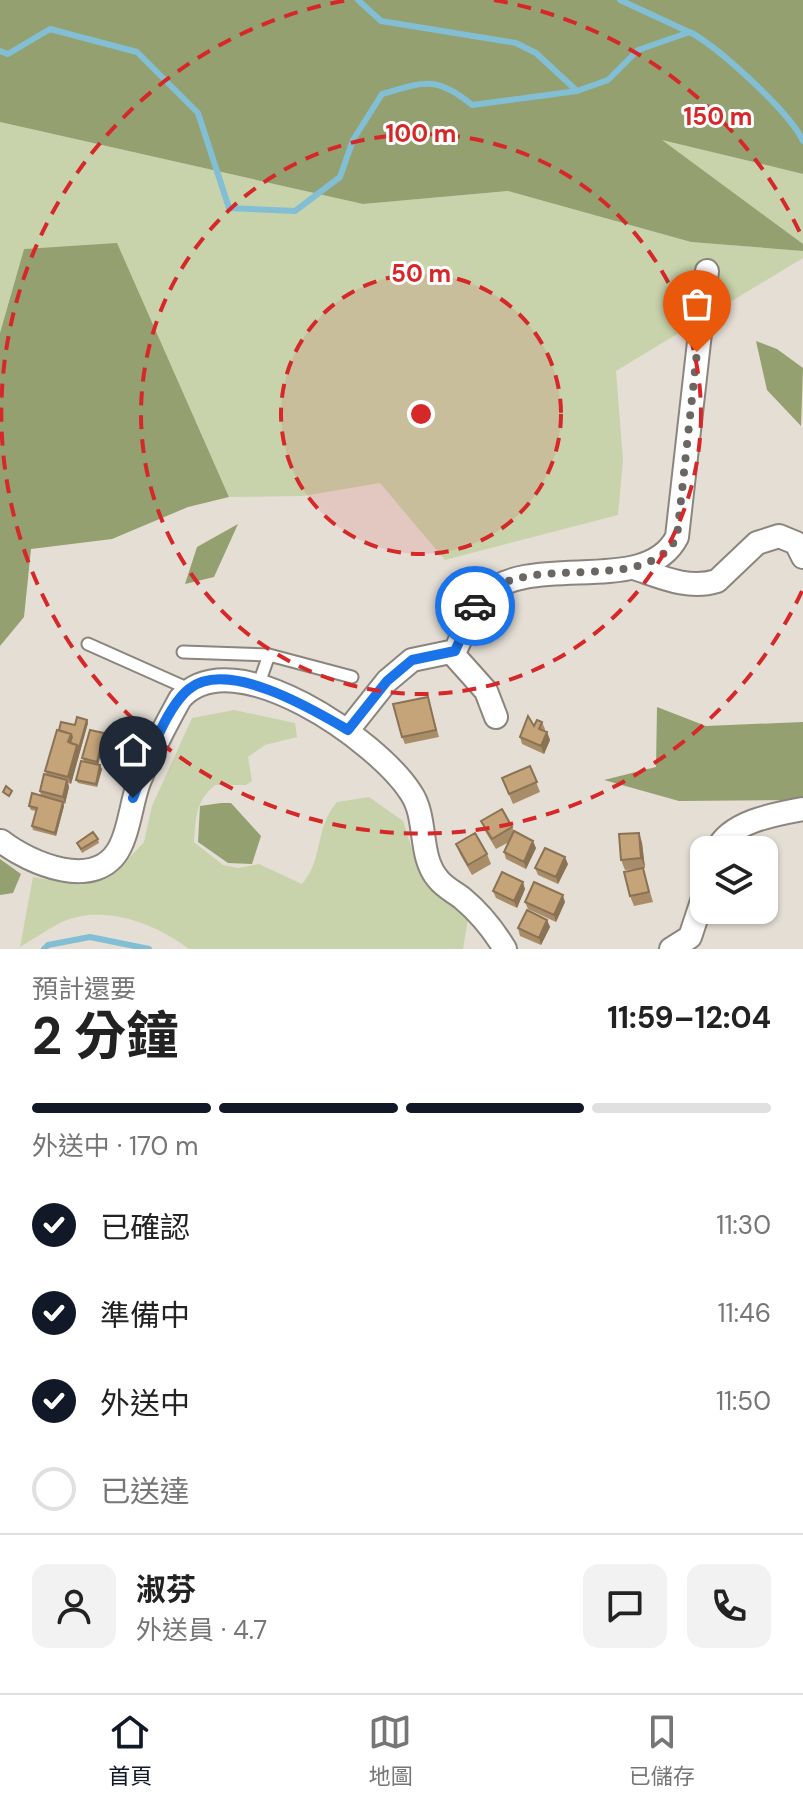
<!DOCTYPE html>
<html lang="zh-TW">
<head>
<meta charset="utf-8">
<style>
	:root { --surface:#fff; --page:#f2f2f2; --text:#222; --muted:#767676; --line:#e0e0e0; --accent:#111827 }
	body { margin:0; font-family:"DM Sans","Noto Sans TC",sans-serif; background:var(--page); color:var(--text); height:100vh; display:flex; flex-direction:column; font-size:30px; white-space:nowrap }
	* { box-sizing:border-box; margin:0 }
	p { font-size:26px; color:var(--muted) }
	.icon { flex:none; width:44px; height:44px; fill:none; stroke:currentColor; stroke-width:2; stroke-linecap:round; stroke-linejoin:round }
	.map { position:relative; height:949px; overflow:hidden }
	.side { display:flex; flex-direction:column; background:var(--surface); flex:1 }
	.side>* { flex:none }
	.buttons { position:absolute; left:690px; top:836px; display:grid; gap:16px }
	.buttons a { display:grid; place-items:center; width:88px; height:88px; border-radius:16px; background:var(--surface); box-shadow:0 2px 6px #0004; font-size:40px }
	.pin { position:absolute; display:grid; place-items:center; width:68px; height:68px; color:#fff; margin:-82px -34px; border-radius:50% 50% 50% 0; rotate:-45deg; box-shadow:0 0 8px #0007 }
	.pin .icon { rotate:45deg }
	.courier { position:absolute; display:grid; place-items:center; width:80px; height:80px; margin:-40px; border:6px solid #1a73e8; border-radius:50%; background:#fff; color:#222; box-shadow:0 2px 10px #0007 }
	.headline em { font-style:normal; font-weight:700 }
	.headline div { display:flex; flex-direction:column-reverse }
	.headline { display:flex; align-items:center; justify-content:space-between; height:136px; padding:0 32px }
	h1 { font-size:52px; font-weight:700; line-height:60px }
	.bar { display:grid; grid-template-columns:repeat(4,1fr); gap:12px 8px; align-content:center; height:96px; padding:0 32px }
	.bar i { height:10px; border-radius:6px; background:var(--line) }
	.bar .current { background:var(--accent) }
	.bar p { grid-column:span 4 }
	.line { display:flex; align-items:center; gap:20px; padding:0 32px; border-top:2px solid var(--line) }
	.line div { flex:1 }
	.round { display:grid; place-items:center; flex:none; width:84px; height:84px; border-radius:16px; background:var(--page) }
	ol { padding:0 32px; list-style:none }
	li { display:flex; align-items:center; gap:24px; height:88px }
	li p { margin-inline-start:auto }
	li .icon { padding:8px; border-radius:50%; background:var(--accent); color:#fff; stroke-width:4 }
	li:last-child { color:var(--muted) }
	li i { width:44px; height:44px; border:4px solid var(--line); border-radius:50% }
	.menu { display:flex; justify-content:space-around; align-items:center; height:112px; border-top:2px solid var(--line); background:var(--surface); font-size:22px; color:var(--muted) }
	.menu a { display:grid; justify-items:center; gap:4px }
	.menu .current { color:var(--accent) }
	.map>svg:first-child { display:block }
	.green { fill:#c8d3ab }
	.forest { fill:#94a06f }
	.lines { fill:none; stroke-linecap:round; stroke-linejoin:round }
	.stream { stroke:#82bfd4; stroke-width:6 }
	.lane-casing { stroke:#8b857e; stroke-width:15 }
	.street-casing { stroke:#8b857e; stroke-width:26 }
	.lane { stroke:#fff; stroke-width:11 }
	.street { stroke:#fff; stroke-width:22 }
	.wall { fill:#a98d68 }
	.shaded-wall { fill:#8a7355 }
	.building { fill:#c5a479; stroke:#8a7355; stroke-width:2 }
	.done { stroke:#6a6762; stroke-width:8; stroke-dasharray:0 14.4 }
	.route { stroke:#1a73e8; stroke-width:10 }
	.ring { fill:none; stroke:#d62828; stroke-width:4; stroke-dasharray:14 10 }
	.centre { fill:#d62828; stroke:#fff; stroke-width:4 }
	.ring-label { font-size:24px; text-anchor:middle; font-weight:bold; fill:#d62828; stroke:#fff; stroke-width:6; stroke-linejoin:round; paint-order:stroke }
</style>
</head>
<body>
<div class="map">
<svg width="803" height="949" viewBox="0 0 803 949">
	<rect width="100%" height="100%" fill="#e4ded5"/>
	<path class="green" d="M0,122l363,82 145,-13 183,51 112,9v7l-187,113 7,89 -5,55 -173,45 -65,-77 -77,13 -74,1 -112,-253 -93,5 -24,84z
		M660,139l143,35v70z
		M234,710l61,13 2,14 -32,8 -17,12 4,24 -6,4h-31c-20,17 -19,32 -21,57l29,23 15,3 21,-4 43,20c22,-25 12,-55 35,-82l32,-5 34,24 16,50 49,48 -5,30h-274c-32,-25 -84,-45 -125,-28 -15,7 -30,18 -44,26l13,-70 48,8 34,-12 29,-31 8,-36 40,-88z"/>
	<path class="forest" d="M0,0h803v174l-141,-34 141,104v7l-112,-9 -183,-51 -145,13 -363,-82z
		M117,243l112,254 -41,10 -76,32 -81,10 -7,68 -24,29v-313l24,-84z
		M756,341l21,8 26,19 -2,58 -34,-36z
		M238,524l-24,53 -29,7 12,-37z
		M657,707l49,19 97,-4v78l-124,1 -75,-21 52,-13z
		M221,803h10l30,33 -9,28 -24,-1 -30,-21 2,-36z
		M0,859l21,15 -8,19 -13,2z"/>
	<g class="lines">
		<path class="stream" d="M358,0l23,21 135,22 20,10 41,38 31,-11 30,-30 52,-18c29,16 99,79 113,109
			M620,0l69,32
			M0,51l8,3 42,-25 87,23 61,61 31,95 66,3 45,-34 13,-37 29,-46c42,-12 54,-19 90,11l105,-14
			M44,949l4,-4 42,-8 59,12"/>
		<defs>
			<path id="lane" d="M88,644l101,45
				M183,652l86,3 83,22
				M258,686l11,-31"/>
			<path id="street" d="M634,568c27,9 54,22 83,13l40,-38 22,-7 17,7 7,14
				M452,653l34,38 10,26
				M348,730l39,-49 25,-21 43,-9c10,-18 12,-40 28,-55 50,-46 163,2 194,-59l30,-266
				M1,841c28,22 96,52 119,6 10,-19 11,-44 19,-65 12,-29 26,-56 41,-83 53,-61 199,43 231,94 17,25 7,63 27,86 6,8 16,13 24,19 18,15 31,31 43,51
				M717,850c12,-28 58,-36 86,-41
				M671,949l19,-12 14,-42"/>
		</defs>
		<use href="#lane" class="lane-casing"/>
		<use href="#street" class="street-casing"/>
		<use href="#lane" class="lane"/>
		<use href="#street" class="street"/>
	</g>
	<path class="wall" d="M428,697l11,40 -34,7 -3,-7z
		M87,720l1,3 -17,61 -3,-1 1,4 -4,17 -2,-1 1,3 -8,30 -23,-6 -1,-4 4,-15 -5,-1 -2,-4 12,-10 -1,-5 7,-16 -2,-4 14,-41 16,-5z
		M542,722l3,7 -1,2 3,1 3,8 -6,14 -22,-10 -2,-7 14,-11z
		M104,733l1,4 -7,28 4,4 -5,18 -19,-4 -2,-3 8,-19 -2,-3z
		M530,766l10,26 -27,12 -11,-26z
		M481,821l31,6 2,4 22,17 -10,21 -20,-10 -2,-7 5,-10 -13,7 -11,-18z
		M639,833l3,10 3,25h-2l10,34 -19,4 -4,-10 9,-27 -14,1 -4,-10z
		M98,839l1,4 -17,10 -5,-10z
		M456,844l31,10 4,10 -19,11 -12,-21z
		M568,864l-10,20 -20,-9 -3,-7z
		M525,889l-8,19 -21,-10 -3,-7z
		M525,902h40l-9,20 -28,-13z
		M547,920l3,7 -9,18 -21,-9 -2,-8z"/>
	<path class="shaded-wall" d="M87,720l1,3 -17,61 -3,-7 9,-32z
		M547,732l3,8 -6,14 -3,-8z
		M104,733l1,4 -7,28 -1,-3z
		M100,765l2,4 -5,18 -1,-3z
		M67,780l2,7 -4,17 -2,-7z
		M63,802l1,4 -8,30 -1,-3z
		M639,833l3,10 3,25 -4,-10z
		M533,841l3,7 -10,21 -2,-7z
		M565,857l3,7 -10,20 -2,-7z
		M523,882l2,7 -8,19 -3,-7z
		M563,895l2,7 -9,20 -2,-7z
		M547,920l3,7 -9,18 -2,-7z"/>
	<path class="building" d="M428,697l8,33 -34,7 -9,-33z
		M528,716l6,10 3,-6 5,2 -3,7 8,3 -6,14 -21,-9z
		M77,717l10,3 -8,28 -2,-3 -7,-2 2,-6 -1,-3 -12,-4 2,-8 14,3z
		M57,730l14,4 -3,8 9,3 -9,32 -23,-6z
		M90,730l14,3 -7,29 -15,-4z
		M81,761l19,4 -4,19 -20,-4z
		M530,766l7,16 -28,12 -7,-16z
		M44,774l23,6 -4,17 -23,-6z
		M6,786l6,5 -3,5 -6,-4z
		M32,793l31,9 -8,31 -23,-7 5,-18 -8,-2z
		M502,809l10,18 -20,12 -11,-18z
		M514,831l19,10 -9,21 -20,-10z
		M93,832l5,7 -17,10 -4,-6z
		M475,833l12,21 -19,11 -12,-21z
		M639,833l2,25 -20,2 -2,-26z
		M545,848l20,9 -9,20 -21,-9z
		M643,868l6,24 -19,4 -6,-24z
		M502,872l21,10 -9,19 -21,-10z
		M534,882l29,13 -9,20 -29,-13z
		M527,910l20,10 -8,18 -21,-10z"/>
	<g class="lines">
		<path class="done" d="M475,606c40,-62 169,-5 202,-69l20,-185"/>
		<path class="route" d="M133,798c12,-30 31,-89 56,-109 38,-31 125,21 159,41l39,-49 25,-21 43,-9 20,-45"/>
	</g>
	<circle cx="421" cy="414" r="140" fill="#d62828" fill-opacity=".12"/>
	<g class="ring">
		<circle cx="421" cy="414" r="140"/>
		<circle cx="421" cy="414" r="280"/>
		<path d="M802 591A420 420 0 1 1 348 0M494 0A420 420 0 0 1 802 237"/>
	</g>
	<circle cx="421" cy="414" r="12" class="centre"/>
	<g class="ring-label">
		<text x="718" y="125">150 m</text>
		<text x="421" y="142">100 m</text>
		<text x="421" y="282">50 m</text>
	</g>
</svg>
<div class="buttons">
<a><svg class="icon" aria-label="layers" viewBox="0 0 24 24"><path d="M12 4l9 5-9 5-9-5zM3 14l9 5 9-5"/></svg></a>
</div>
<div class="pin" style="left:697px;top:352px;background:#ea580c"><svg class="icon" aria-label="bag" viewBox="0 0 24 24"><path d="M5 8h14l-1 12H6zM9 8a3 3 0 0 1 6 0"/></svg></div>
<div class="pin" style="left:133px;top:798px;background:#1f2937"><svg class="icon" aria-label="home" viewBox="0 0 24 24"><path d="M3 11l9-7 9 7M6 9v11h12V9"/></svg></div>
<div class="courier" style="left:475px;top:606px"><svg class="icon" aria-label="car" viewBox="0 0 24 24"><path d="M5 17H2v-5l4-1 3-4h7l3 4 3 1v5h-3M9 17h6M6 11h13"/><circle cx="7" cy="17" r="2"/><circle cx="17" cy="17" r="2"/></svg></div>
</div>
<section class="side">
<div class="headline"><div><h1>2 分鐘</h1><p>預計還要</p></div><em>11:59–12:04</em></div>
<div class="bar"><i class="current"></i><i class="current"></i><i class="current"></i><i></i><p>外送中 · 170 m</p></div>
<ol>
<li><svg class="icon" aria-label="check" viewBox="0 0 24 24"><path d="M5 12l5 5 9-10"/></svg>已確認<p>11:30</p></li>
<li><svg class="icon" aria-label="check" viewBox="0 0 24 24"><path d="M5 12l5 5 9-10"/></svg>準備中<p>11:46</p></li>
<li><svg class="icon" aria-label="check" viewBox="0 0 24 24"><path d="M5 12l5 5 9-10"/></svg>外送中<p>11:50</p></li>
<li><i></i>已送達</li>
</ol>
<div class="line" style="height:144px"><a class="round"><svg class="icon" aria-label="person" viewBox="0 0 24 24"><circle cx="12" cy="8" r="4"/><path d="M4 21q1-7 8-7t8 7"/></svg></a><div><b>淑芬</b><p>外送員 · 4.7</p></div><a class="round"><svg class="icon" aria-label="chat" viewBox="0 0 24 24"><path d="M4 5h16v11H9l-5 4z"/></svg></a><a class="round"><svg class="icon" aria-label="phone" viewBox="0 0 24 24"><path d="M5 4h4l2 5-3 2q2 4 5 5l2-3 5 2v4C11 20 4 13 5 4z"/></svg></a></div>
</section>
<nav class="menu">
<a class="current"><svg class="icon" aria-label="home" viewBox="0 0 24 24"><path d="M3 11l9-7 9 7M6 9v11h12V9"/></svg>首頁</a>
<a><svg class="icon" aria-label="map" viewBox="0 0 24 24"><path d="M3 6l6-2 6 2 6-2v14l-6 2-6-2-6 2zM9 4v14M15 6v14"/></svg>地圖</a>
<a><svg class="icon" aria-label="saved" viewBox="0 0 24 24"><path d="M7 4h10v16l-5-4-5 4z"/></svg>已儲存</a>
</nav>
</body>
</html>
